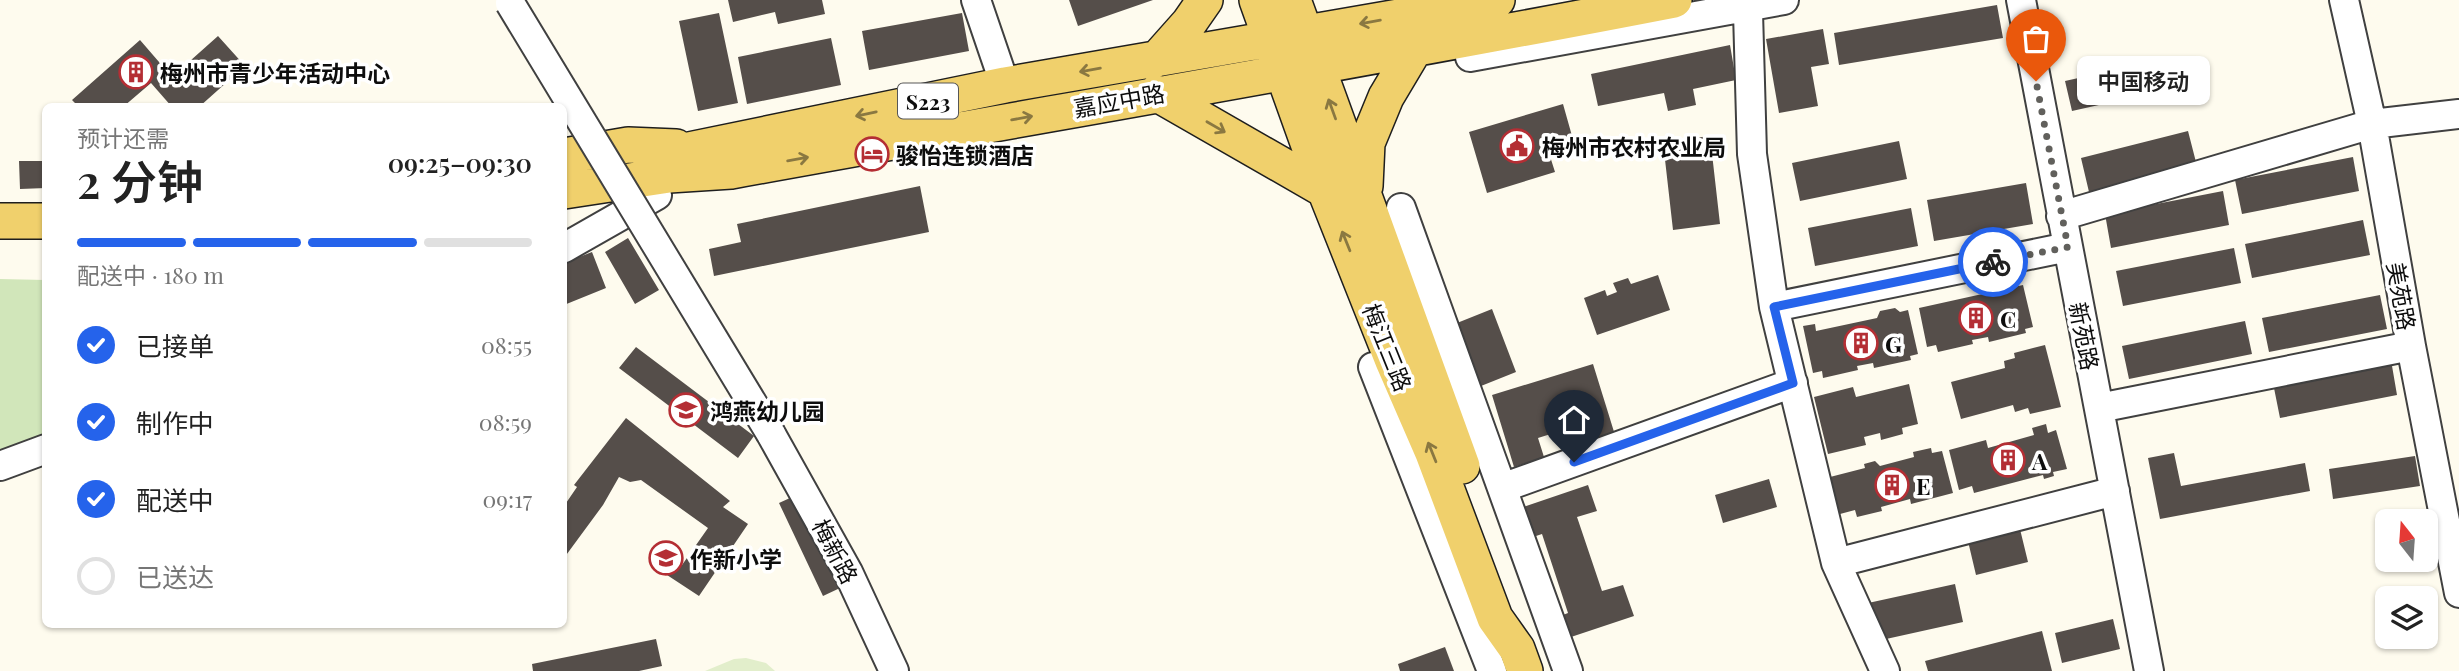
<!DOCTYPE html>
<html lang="zh">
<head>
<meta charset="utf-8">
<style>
	:root { --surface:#fff; --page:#f6f6f6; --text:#222; --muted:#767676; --line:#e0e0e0; --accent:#2563eb }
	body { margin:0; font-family:"Playfair Display","Noto Sans SC",serif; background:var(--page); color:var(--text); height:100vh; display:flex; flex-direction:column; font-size:26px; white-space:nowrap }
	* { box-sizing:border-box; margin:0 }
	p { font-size:23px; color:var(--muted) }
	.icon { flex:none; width:38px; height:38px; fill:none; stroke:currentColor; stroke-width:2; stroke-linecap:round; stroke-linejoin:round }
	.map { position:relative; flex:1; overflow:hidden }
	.details { position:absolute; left:42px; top:103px; width:525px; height:525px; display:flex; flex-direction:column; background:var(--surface); border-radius:10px; box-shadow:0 2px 5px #0004 }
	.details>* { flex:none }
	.needle { width:46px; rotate:343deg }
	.fabs { position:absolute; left:2375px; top:509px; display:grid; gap:14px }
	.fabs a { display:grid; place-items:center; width:63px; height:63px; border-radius:10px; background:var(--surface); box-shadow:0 2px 5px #0004; font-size:35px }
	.pin { position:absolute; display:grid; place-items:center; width:60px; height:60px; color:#fff; margin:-72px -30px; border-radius:50% 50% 50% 0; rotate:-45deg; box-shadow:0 0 7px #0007 }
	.pin .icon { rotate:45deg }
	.courier { position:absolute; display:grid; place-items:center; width:70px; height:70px; margin:-35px; border:5px solid #2563eb; border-radius:50%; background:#fff; color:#222; box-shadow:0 2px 9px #0007 }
	.bubble { position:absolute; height:49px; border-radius:10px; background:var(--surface); box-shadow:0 2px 5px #0004; font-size:23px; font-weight:600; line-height:49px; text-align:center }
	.headline em { font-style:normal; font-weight:600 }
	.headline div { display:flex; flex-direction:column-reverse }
	.headline { display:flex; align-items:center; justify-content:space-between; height:119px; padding:0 35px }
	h1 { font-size:46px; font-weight:600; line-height:52px }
	.bar { display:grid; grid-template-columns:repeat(4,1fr); gap:10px 7px; align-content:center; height:84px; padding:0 35px }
	.bar i { height:9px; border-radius:5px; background:var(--line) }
	.bar .on { background:var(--accent) }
	.bar p { grid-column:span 4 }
	ol { padding:0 35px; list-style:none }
	li { display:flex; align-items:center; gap:21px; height:77px }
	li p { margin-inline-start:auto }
	li .icon { padding:7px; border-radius:50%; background:var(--accent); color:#fff; stroke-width:4 }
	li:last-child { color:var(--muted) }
	li i { width:38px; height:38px; border:4px solid var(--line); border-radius:50% }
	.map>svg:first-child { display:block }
	.green { fill:#d1e6ba }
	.pitch { fill:#e2eecb }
	.building { fill:#554e4a }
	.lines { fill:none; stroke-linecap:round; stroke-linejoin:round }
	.minor-casing { stroke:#404040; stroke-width:32 }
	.major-casing { stroke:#1e1e1e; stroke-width:38 }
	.minor { stroke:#fff; stroke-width:28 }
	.major { stroke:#f0d06c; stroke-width:35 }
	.minor-bridge-casing { stroke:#404040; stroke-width:32; stroke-linecap:butt }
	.minor-bridge { stroke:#fff; stroke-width:28 }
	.oneway { stroke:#8a7841 }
	.done { stroke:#61605c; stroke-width:7; stroke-dasharray:0 12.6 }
	.route { stroke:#2563eb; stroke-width:9 }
	.labels { text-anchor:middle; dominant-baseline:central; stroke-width:7; stroke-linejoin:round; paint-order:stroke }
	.shield { fill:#fff; stroke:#565656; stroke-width:2 }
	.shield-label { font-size:21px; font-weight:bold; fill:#0d0d0d }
	.poi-label { font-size:23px; font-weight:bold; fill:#0d0d0d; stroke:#fff; text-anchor:start }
	.street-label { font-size:23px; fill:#0d0d0d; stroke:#fff }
</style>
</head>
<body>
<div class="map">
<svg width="2459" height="671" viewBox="0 0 2459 671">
	<rect width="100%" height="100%" fill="#fefbee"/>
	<path class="green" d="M0,279l45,1v176l-45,22z"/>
	<path class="pitch" d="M746,658l20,5 9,8h-70l29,-12z"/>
	<path class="building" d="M728,0h94l3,14 -47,10 -3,-12 -42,10z
		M1069,0h84l-75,26z
		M1997,5l6,33 -164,27 -5,-32z
		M719,13l19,90 -40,8 -19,-90z
		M962,13l7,38 -100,19 -7,-39z
		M1823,29l6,35 -18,3 7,39 -39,7 -13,-74z
		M218,36l27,30 -46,41h-27l-21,-24 -28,24h-44l-7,-7 68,-60 32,37z
		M831,38l10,47 -94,19 -9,-47z
		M1730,45l6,35 -43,9 3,16 -28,6 -4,-18 -66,13 -7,-32z
		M2177,56l7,30 -112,25 -7,-30z
		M1563,104l11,39 -26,7 7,22 -68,21 -18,-61z
		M2188,131l9,35 -108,26 -8,-34z
		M1710,136l10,88 -47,6 -10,-88z
		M1899,141l8,38 -107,22 -8,-38z
		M2353,157l6,34 -117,23 -7,-34z
		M19,161h27v27l-26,1z
		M2026,183l7,41 -99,17 -7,-41z
		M920,186l9,46 -215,44 -5,-27 32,-7 -4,-18z
		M2223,191l6,34 -118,23 -6,-34z
		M1911,208l7,38 -103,20 -7,-38z
		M2363,220l7,35 -118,23 -7,-34z
		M628,238l31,52 -24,14 -30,-52z
		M2234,248l7,35 -118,23 -7,-35z
		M592,252l14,36 -42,17v-42z
		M1658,275l12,35 -73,25 -13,-37 21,-8 2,6 10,-4 -4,-9 15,-5 3,6z
		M2023,285l10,42 -8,2 1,4 -37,9 -1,-5 -16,3 1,4 -35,8 -2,-7 -9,2 -8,-39z
		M2380,295l7,34 -118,23 -7,-34z
		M1895,308l5,4 8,-2 10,44 -8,2 1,4 -37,8 -1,-5 -16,3 1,4 -35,8 -1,-7 -9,2 -10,-47 12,-2 1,7 61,-13 3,-7z
		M1492,309l24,63 -40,16 -24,-63z
		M2245,321l7,33 -123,25 -7,-33z
		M2045,345l16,62 -31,7 -2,-6 -13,4 -2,-7 -52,14 -10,-37 54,-14 -1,-7 11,-3 -1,-5z
		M636,347l118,89 -16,22 -119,-90z
		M2391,360l6,35 -117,23 -7,-35z
		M1593,364l22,71 -33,11 -6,-20 -38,12 6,19 -30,10 -22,-72z
		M1909,384l9,40 -16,4 1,6 -22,6 -1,-7 -16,4 2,8 -38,9 -14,-57 39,-10 3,10z
		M626,418l104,83 -7,6 25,17 -49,72 -32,-21 9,-14 6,4 26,-37 -67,-48 -11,2 -11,-5 -16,28 -39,53v-52l13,-19 -3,-2z
		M2046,424l2,9 8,-3 11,39 -14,3 1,4 -10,3 -1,-4 -69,18 -2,-7 -13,4 -10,-40 37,-10 2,8 46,-13 -2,-7z
		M1931,448l1,5 10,-2 11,42 -42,11 -1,-5 -29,8 1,4 -25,6 -2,-7 -15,4 -10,-37 35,-9 -1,-4 11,-3 5,5 34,-9 -1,-5z
		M2174,453l7,33 124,-23 5,28 -150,28 -12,-61z
		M2415,456l5,30 -87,13 -4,-30z
		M1769,479l8,28 -54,16 -8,-28z
		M1588,485l9,26 -20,6 25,74 21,-6 11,31 -69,23 -7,-22 10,-4 -26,-79 -12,4 -10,-30z
		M814,487l43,93 -34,16 -44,-93z
		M2019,525l9,37 -52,13 -9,-38z
		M1955,584l8,38 -95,21 -9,-38z
		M2113,619l7,30 -58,14 -7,-30z
		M2042,631l10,40h-124l-3,-10z
		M656,639l6,27 -23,5h-106l-1,-7z
		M1445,647l9,24h-54l-2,-7z"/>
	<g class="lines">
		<defs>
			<path id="minor" d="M976,0l29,85
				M2021,0l128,671
				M2344,0l28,124 39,222 48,247
				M1748,12l4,142 22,153 62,256 49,108
				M1470,57l314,-57
				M1401,208l167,463
				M2061,216l311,-92 87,-10
				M564,248l93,-53
				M1774,307l294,-60
				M1373,367l119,304
				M2099,408l312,-62
				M771,434l77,138 46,99
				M0,466l46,-17
				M1502,488l291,-105
				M1836,563l279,-72"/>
			<path id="major" d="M1257,0l68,190 68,171 40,92 62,165 22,31 8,22
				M1293,0l169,466
				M1157,59l32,-36 16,-23
				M1156,93l169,97
				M564,156l64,-11 48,2
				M650,158l355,-73 492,-85
				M1365,186l2,-43 19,-46 28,-47
				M564,191l105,-16 62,-4c314,-57 629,-110 943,-171
				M0,221h46"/>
		</defs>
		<use href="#minor" class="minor-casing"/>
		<use href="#major" class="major-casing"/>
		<use href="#minor" class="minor"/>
		<use href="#major" class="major"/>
		<defs>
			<path id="minor-bridge" d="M510,3l261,431"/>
		</defs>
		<use href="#minor-bridge" class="minor-bridge-casing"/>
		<use href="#minor-bridge" class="minor-bridge"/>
	</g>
	<defs><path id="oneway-shaft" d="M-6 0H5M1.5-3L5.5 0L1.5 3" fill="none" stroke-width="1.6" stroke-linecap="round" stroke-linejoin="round" transform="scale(1.75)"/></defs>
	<g class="oneway">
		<use href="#oneway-shaft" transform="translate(1370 22) rotate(170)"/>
		<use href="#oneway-shaft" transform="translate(1090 70) rotate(170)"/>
		<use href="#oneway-shaft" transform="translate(1332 109) rotate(-110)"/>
		<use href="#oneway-shaft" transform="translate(866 114) rotate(168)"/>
		<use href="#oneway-shaft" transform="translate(1022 118) rotate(-10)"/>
		<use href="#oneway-shaft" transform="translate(1216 127) rotate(30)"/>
		<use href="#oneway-shaft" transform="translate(798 159) rotate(-10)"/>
		<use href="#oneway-shaft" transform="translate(1346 241) rotate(-112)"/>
		<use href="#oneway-shaft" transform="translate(1432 452) rotate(-112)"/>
	</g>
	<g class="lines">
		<path class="done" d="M1993,262l75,-15 -32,-166"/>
		<path class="route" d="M1574,462l219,-79 -19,-76 219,-45"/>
	</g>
	<defs>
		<symbol id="building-ring" viewBox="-11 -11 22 22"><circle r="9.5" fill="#fff" stroke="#b42e34" stroke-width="1.5"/><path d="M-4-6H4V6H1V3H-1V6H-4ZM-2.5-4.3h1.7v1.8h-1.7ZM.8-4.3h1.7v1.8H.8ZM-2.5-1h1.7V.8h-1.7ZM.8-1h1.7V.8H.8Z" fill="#b42e34"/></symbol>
		<symbol id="civic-ring" viewBox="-11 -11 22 22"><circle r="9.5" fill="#fff" stroke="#b42e34" stroke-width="1.5"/><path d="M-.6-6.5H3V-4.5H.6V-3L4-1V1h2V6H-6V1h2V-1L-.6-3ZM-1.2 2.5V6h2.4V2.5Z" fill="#b42e34"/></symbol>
		<symbol id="hotel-ring" viewBox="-11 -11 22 22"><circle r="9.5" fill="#fff" stroke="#b42e34" stroke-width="1.5"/><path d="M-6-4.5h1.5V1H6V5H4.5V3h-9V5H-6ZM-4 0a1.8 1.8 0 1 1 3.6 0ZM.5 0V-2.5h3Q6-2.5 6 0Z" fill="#b42e34"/></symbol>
		<symbol id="school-ring" viewBox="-11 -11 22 22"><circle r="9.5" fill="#fff" stroke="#b42e34" stroke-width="1.5"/><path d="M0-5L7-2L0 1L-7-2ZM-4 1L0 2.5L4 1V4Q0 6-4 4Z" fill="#b42e34"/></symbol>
	</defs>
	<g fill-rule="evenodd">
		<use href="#building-ring" x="117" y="53" width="38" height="38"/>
		<use href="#civic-ring" x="1498" y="127" width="38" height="38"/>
		<use href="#hotel-ring" x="853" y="135" width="38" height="38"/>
		<use href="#building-ring" x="1957" y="299" width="38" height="38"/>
		<use href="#building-ring" x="1842" y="324" width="38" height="38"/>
		<use href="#school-ring" x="667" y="391" width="38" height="38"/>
		<use href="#building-ring" x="1989" y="441" width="38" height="38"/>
		<use href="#building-ring" x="1873" y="466" width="38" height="38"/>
		<use href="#school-ring" x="647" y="539" width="38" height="38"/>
	</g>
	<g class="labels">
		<rect class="shield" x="898" y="83.5" width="60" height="35" rx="5"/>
		<g class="shield-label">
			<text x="928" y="101">S223</text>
		</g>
		<g class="poi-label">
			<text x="160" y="72">梅州市青少年活动中心</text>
			<text x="1542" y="146">梅州市农村农业局</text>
			<text x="896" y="154">骏怡连锁酒店</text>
			<text x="2000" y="318">C</text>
			<text x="1885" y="343">G</text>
			<text x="710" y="410">鸿燕幼儿园</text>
			<text x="2032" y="460">A</text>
			<text x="1916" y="485">E</text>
			<text x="690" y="558">作新小学</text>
		</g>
		<g class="street-label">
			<text transform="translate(1119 100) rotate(-10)">嘉应中路</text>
			<text transform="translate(2402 296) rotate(80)">美苑路</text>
			<text transform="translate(2085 336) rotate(79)">新苑路</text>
			<text transform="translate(1388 347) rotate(68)">梅江三路</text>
			<text transform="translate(836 551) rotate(62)">梅新路</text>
		</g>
	</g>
</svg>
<div class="fabs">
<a><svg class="needle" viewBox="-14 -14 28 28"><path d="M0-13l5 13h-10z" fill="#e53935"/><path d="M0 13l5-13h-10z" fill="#767676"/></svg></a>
<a><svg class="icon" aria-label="layers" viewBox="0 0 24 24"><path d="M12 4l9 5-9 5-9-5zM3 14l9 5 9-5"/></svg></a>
</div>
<div class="pin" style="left:2036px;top:81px;background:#ea580c"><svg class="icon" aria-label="bag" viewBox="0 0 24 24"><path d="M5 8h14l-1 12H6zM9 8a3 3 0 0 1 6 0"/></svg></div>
<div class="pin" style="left:1574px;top:462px;background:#1f2937"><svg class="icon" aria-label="home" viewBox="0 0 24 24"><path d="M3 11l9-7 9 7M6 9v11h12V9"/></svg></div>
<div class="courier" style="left:1993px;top:262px"><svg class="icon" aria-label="bike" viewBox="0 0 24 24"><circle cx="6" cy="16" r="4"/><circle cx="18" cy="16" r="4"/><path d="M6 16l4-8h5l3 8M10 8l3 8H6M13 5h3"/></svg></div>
<div class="bubble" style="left:2077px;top:56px;width:133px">中国移动</div>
<section class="details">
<div class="headline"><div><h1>2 分钟</h1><p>预计还需</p></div><em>09:25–09:30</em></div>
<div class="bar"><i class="on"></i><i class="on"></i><i class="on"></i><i></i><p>配送中 · 180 m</p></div>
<ol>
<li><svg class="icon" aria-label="check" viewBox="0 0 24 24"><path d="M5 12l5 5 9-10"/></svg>已接单<p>08:55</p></li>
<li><svg class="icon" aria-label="check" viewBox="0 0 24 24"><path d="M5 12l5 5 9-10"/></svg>制作中<p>08:59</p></li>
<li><svg class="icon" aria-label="check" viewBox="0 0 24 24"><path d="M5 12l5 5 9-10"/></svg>配送中<p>09:17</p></li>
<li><i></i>已送达</li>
</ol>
</section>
</div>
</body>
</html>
